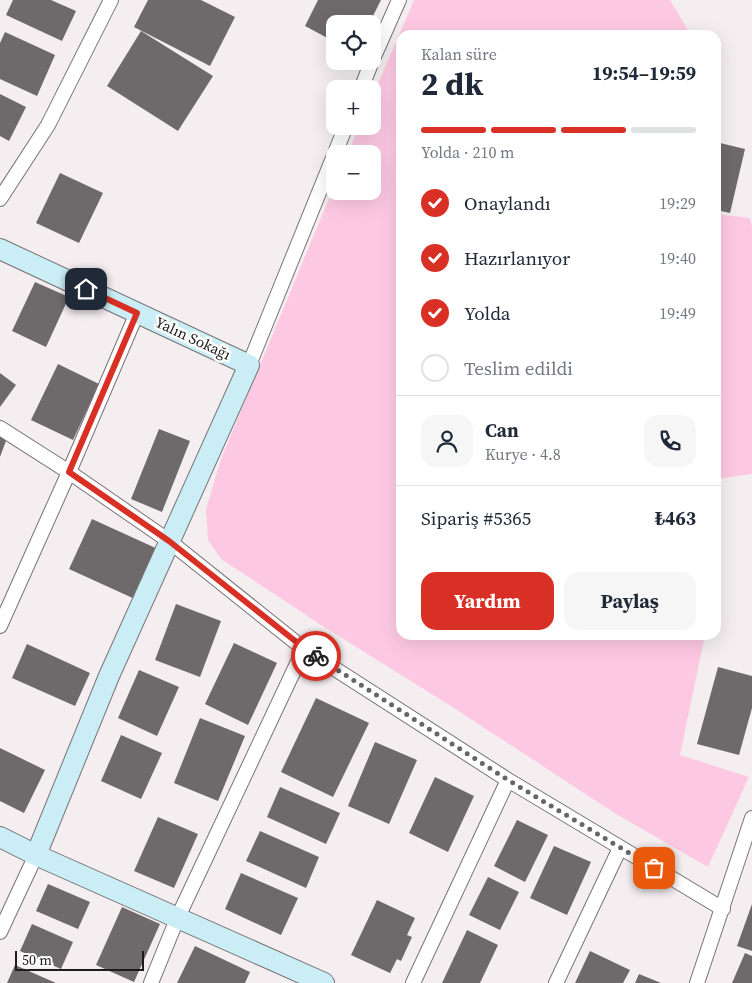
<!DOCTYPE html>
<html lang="tr">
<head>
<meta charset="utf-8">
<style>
	:root { --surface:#fff; --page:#f6f6f7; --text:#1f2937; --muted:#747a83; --line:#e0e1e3; --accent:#d93025 }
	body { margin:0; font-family:"Source Serif 4",serif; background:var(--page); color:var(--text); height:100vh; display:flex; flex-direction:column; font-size:19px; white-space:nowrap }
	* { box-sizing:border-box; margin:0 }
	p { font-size:16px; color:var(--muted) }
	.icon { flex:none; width:28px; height:28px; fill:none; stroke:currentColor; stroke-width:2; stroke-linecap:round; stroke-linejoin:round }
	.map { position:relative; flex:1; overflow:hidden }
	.side { position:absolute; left:396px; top:30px; width:325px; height:610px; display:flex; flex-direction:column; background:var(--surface); border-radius:15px; box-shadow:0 5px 20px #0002 }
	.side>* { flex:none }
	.buttons { position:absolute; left:326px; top:15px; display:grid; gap:10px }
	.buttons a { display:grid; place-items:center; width:55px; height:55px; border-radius:10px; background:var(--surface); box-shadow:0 5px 20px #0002; font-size:25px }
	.scale { position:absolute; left:15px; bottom:12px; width:129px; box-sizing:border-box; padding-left:5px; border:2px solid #1d1b1c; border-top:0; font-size:14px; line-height:18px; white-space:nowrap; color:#1d1b1c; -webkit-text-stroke:4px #fff; paint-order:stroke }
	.pin { position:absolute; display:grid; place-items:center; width:42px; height:42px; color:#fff; margin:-21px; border-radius:10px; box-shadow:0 2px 8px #0006 }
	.courier { position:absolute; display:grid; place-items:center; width:50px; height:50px; margin:-25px; border:4px solid #d93025; border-radius:50%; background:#fff; color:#222; box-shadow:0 1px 6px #0007 }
	.overview em { font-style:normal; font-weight:700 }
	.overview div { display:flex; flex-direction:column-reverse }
	.overview { display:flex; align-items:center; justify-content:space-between; height:85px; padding:0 25px }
	h1 { font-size:32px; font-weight:700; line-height:38px }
	.bar { display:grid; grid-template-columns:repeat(4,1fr); gap:8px 5px; align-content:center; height:60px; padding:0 25px }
	.bar i { height:6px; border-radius:4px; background:var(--line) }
	.bar .selected { background:var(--accent) }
	.bar p { grid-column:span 4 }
	.line { display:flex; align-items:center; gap:12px; padding:0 25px; border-top:1px solid var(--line) }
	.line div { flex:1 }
	.round { display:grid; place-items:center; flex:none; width:52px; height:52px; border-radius:15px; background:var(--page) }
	ol { padding:0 25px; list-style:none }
	li { display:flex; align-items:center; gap:15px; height:55px }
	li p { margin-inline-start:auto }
	li .icon { padding:5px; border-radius:50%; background:var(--accent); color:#fff; stroke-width:4 }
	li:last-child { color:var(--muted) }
	li i { width:28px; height:28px; border:2px solid var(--line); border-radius:50% }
	.button { display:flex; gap:10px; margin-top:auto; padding:10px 25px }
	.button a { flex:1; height:58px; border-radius:15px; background:var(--accent); color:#fff; font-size:20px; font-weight:700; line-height:58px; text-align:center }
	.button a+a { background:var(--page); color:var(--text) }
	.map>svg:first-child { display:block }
	.green { fill:#fdc9e2 }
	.building { fill:#6e6a6c }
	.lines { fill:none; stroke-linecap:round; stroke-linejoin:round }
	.street-casing { stroke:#777375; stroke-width:16 }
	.secondary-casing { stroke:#777375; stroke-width:22 }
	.street { stroke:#fff; stroke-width:14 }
	.secondary { stroke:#cbeef6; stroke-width:20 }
	.done { stroke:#686567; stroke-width:5; stroke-dasharray:0 9 }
	.route { stroke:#d93025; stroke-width:6 }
	.labels { text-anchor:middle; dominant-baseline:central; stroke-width:5; stroke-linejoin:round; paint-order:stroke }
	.street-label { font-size:15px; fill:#1d1b1c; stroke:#fff }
</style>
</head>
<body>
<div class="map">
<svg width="752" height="983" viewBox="0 0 752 983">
	<rect width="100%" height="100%" fill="#f4eef1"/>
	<path class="green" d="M414,0h256l21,35h-290v600h304l-25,120 69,22 -41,90 -92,-53 -162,-106 -133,-83 -100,-66 -13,-19 -2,-31 15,-50 114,-275v7h37v-37h-24l11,-28h13l1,-31z
		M716,214l34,4 2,9v247l-36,5z"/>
	<path class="building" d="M13,0h38l25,11 -14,30 -56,-26z
		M148,0h53l34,17 -25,49 -76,-39z
		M318,0h63l-12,24h-34v18l-30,-16z
		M141,31l72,45 -35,55 -71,-45z
		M5,32l50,23 -18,41 -37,-17v-36z
		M0,94l26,13 -17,34 -9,-5z
		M716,142l29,7 -15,64 -14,-3z
		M60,173l43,20 -24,50 -43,-20z
		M35,282l34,15 -23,50 -34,-16z
		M58,364l41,20 -26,56 -42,-20z
		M0,373l16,12 -16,22z
		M159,429l31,12 -28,71 -31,-13z
		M0,435l7,3 -7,19z
		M92,519l68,31 -23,50 -68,-31z
		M176,604l45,17 -21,56 -45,-17z
		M234,643l43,20 -29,62 -43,-21z
		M27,644l63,29 -15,33 -63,-28z
		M718,667l34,9v32l-13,47 -42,-11z
		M139,670l40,17 -22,49 -39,-18z
		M316,698l53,25 -36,74 -52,-25z
		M200,718l45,18 -27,65 -44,-18z
		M121,735l41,18 -21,46 -40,-18z
		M375,742l42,18 -28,64 -41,-18z
		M0,748l45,22 -21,43 -24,-12z
		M435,777l39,19 -26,56 -39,-19z
		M280,787l60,26 -14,31 -59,-27z
		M158,817l40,17 -24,54 -40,-17z
		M517,820l31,15 -23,47 -31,-16z
		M260,831l59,26 -13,31 -60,-27z
		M554,846l37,16 -24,53 -37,-17z
		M241,873l57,25 -17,37 -56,-26z
		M488,877l31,15 -19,38 -31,-15z
		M48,884l42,18 -12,27 -42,-18z
		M377,900l38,18 -8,17 5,2 -11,24 -4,-2 -7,14 -39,-18z
		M752,904v47l-15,-5z
		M122,907l38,17 -26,58 -38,-17z
		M32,924l41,18 -12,27 -41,-18z
		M467,930l31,15 -18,38h-38z
		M195,946l55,26 -5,11h-68z
		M590,951l40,19 -7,13h-48z
		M745,953l7,3v27h-20z
		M15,965l41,18h-49z
		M639,974l22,9h-26z"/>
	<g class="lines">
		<defs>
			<path id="street" d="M372,61l27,-61
				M361,89l11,-28
				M0,199l48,-74 63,-125
				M249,365l97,-239
				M0,428l69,44 100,69 135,108 204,131 215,129
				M0,626l69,-154 68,-159
				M0,932l36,-77
				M151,983l26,-64 127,-270
				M413,983l95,-203
				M556,983l64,-135
				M697,983l55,-165"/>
			<path id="secondary" d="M0,249l249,116 -140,311 -73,179
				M0,837l36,18 288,128"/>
		</defs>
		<use href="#street" class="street-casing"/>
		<use href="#secondary" class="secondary-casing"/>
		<use href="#street" class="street"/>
		<use href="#secondary" class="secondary"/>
	</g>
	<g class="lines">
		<path class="done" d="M316,656l192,124 146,88"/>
		<path class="route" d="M86,289l51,24 -68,159 100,69 135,107 12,8"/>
	</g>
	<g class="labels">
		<g class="street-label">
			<text transform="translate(193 338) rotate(25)">Yalın Sokağı</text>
		</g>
	</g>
</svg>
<div class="buttons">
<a><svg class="icon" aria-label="locate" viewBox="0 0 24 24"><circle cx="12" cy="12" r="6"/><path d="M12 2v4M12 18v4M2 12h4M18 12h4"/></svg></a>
<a>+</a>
<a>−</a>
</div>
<div class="scale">50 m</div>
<div class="pin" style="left:654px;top:868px;background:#ea580c"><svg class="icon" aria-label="bag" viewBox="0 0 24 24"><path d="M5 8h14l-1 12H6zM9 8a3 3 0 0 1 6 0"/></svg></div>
<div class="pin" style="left:86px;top:289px;background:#1f2937"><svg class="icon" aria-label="home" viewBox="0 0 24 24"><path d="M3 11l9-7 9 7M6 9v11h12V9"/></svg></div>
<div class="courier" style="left:316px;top:656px"><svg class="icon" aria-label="bike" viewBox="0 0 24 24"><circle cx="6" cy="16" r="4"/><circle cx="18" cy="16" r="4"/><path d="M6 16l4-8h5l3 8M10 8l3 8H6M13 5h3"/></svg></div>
<section class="side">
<div class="overview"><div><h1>2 dk</h1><p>Kalan süre</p></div><em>19:54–19:59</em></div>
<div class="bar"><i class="selected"></i><i class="selected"></i><i class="selected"></i><i></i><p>Yolda · 210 m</p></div>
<ol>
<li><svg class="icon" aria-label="check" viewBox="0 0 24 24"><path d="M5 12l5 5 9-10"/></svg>Onaylandı<p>19:29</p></li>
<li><svg class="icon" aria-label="check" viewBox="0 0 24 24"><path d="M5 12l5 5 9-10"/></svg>Hazırlanıyor<p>19:40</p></li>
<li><svg class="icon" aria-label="check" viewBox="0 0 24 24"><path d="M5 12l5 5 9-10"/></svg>Yolda<p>19:49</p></li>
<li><i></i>Teslim edildi</li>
</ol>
<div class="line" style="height:90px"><a class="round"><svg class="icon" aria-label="person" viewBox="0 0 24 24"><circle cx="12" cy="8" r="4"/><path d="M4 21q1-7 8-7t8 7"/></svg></a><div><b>Can</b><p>Kurye · 4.8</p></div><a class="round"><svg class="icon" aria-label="phone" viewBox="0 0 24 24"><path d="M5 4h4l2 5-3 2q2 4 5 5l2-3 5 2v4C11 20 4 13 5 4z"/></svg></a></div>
<div class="line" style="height:65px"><div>Sipariş #5365</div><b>₺463</b></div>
<div class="button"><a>Yardım</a><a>Paylaş</a></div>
</section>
</div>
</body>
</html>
